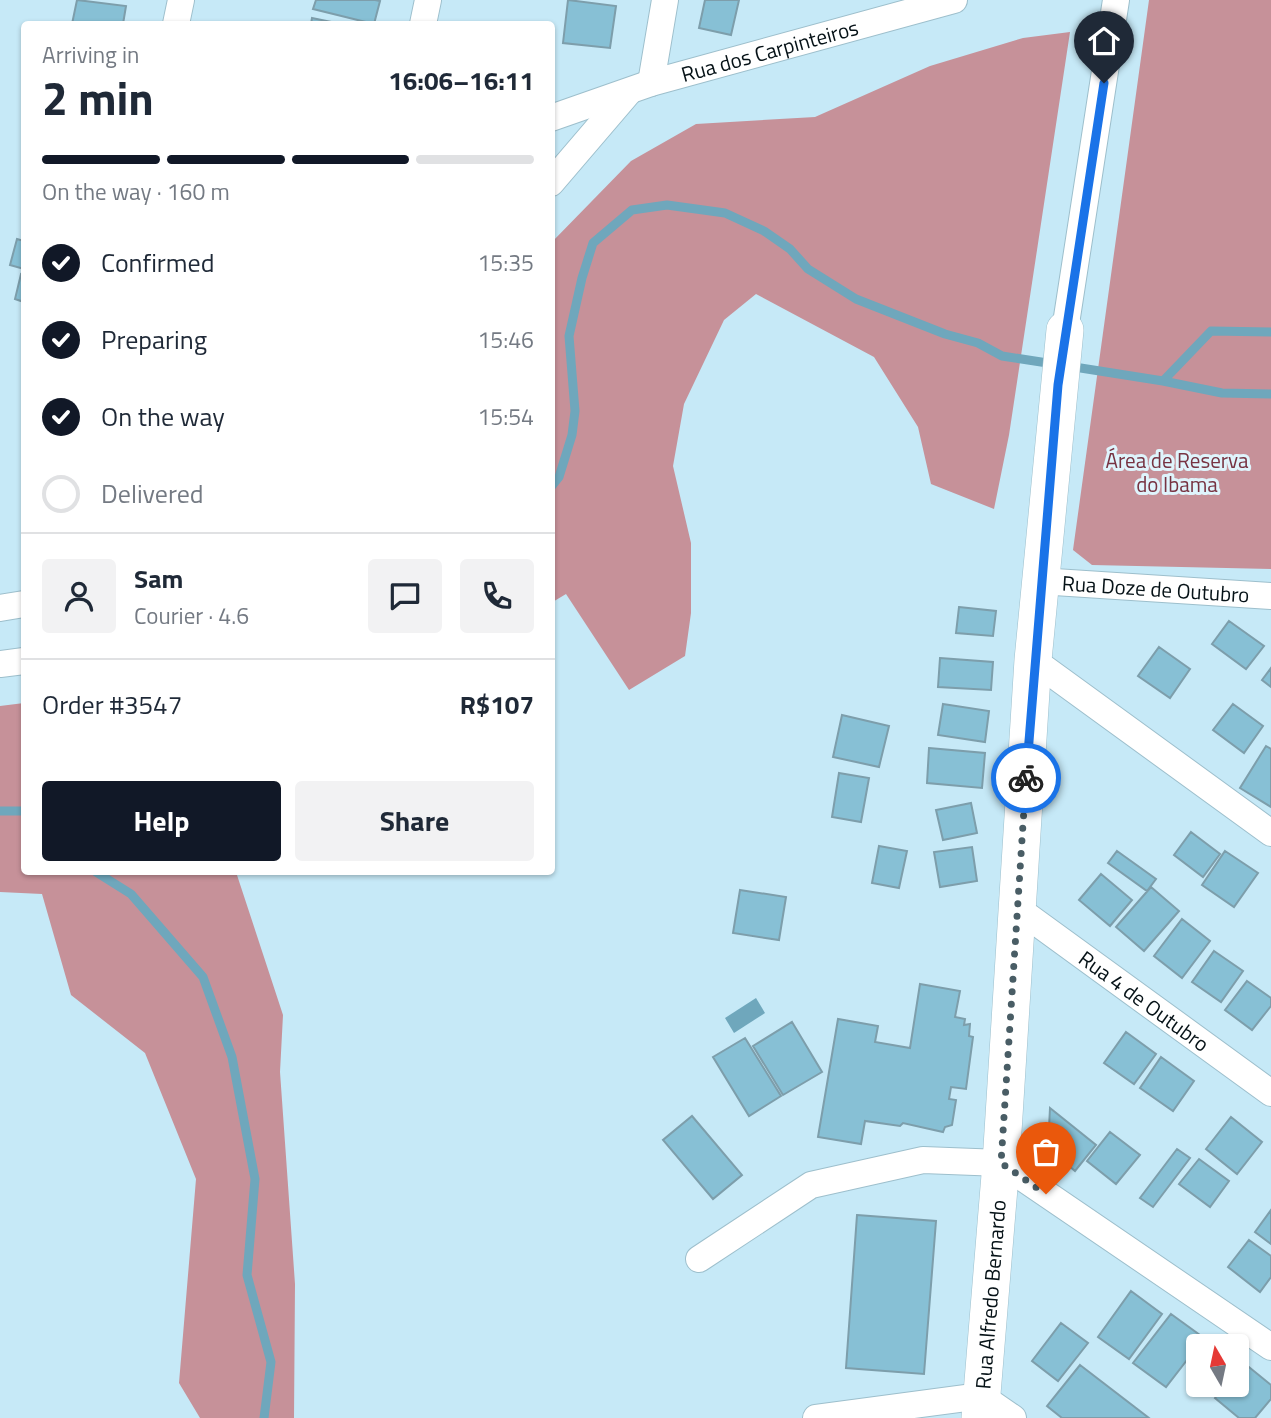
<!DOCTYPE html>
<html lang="en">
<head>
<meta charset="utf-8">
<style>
	:root { --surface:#fff; --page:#f2f2f3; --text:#1f2937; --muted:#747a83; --line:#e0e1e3; --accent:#111827 }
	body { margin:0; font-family:"Titillium Web",sans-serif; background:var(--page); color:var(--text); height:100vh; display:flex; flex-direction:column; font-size:26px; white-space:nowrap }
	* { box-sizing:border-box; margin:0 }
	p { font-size:23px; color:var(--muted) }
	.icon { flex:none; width:38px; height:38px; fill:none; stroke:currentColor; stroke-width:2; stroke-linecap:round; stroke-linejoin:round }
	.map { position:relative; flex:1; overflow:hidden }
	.panel { position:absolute; left:21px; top:21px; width:534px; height:854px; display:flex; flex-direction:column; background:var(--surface); border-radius:7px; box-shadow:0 2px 5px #0004 }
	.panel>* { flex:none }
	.needle { width:46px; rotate:351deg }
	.tools { position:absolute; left:1186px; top:1334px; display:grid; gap:14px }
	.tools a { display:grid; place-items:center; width:63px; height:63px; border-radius:7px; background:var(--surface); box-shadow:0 2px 5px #0004; font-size:35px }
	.pin { position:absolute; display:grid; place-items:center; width:60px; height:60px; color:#fff; margin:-72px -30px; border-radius:50% 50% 50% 0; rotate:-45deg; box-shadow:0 0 7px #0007 }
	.pin .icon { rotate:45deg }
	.courier { position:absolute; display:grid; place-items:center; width:70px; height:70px; margin:-35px; border:5px solid #1a73e8; border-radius:50%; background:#fff; color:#222; box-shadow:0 2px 9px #0007 }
	.head em { font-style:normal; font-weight:700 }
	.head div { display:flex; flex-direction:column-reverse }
	.head { display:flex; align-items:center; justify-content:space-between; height:119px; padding:0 21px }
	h1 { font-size:46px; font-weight:700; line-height:52px }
	.bar { display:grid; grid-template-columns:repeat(4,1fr); gap:10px 7px; align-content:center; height:84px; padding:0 21px }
	.bar i { height:9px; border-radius:5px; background:var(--line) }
	.bar .on { background:var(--accent) }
	.bar p { grid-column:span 4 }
	.line { display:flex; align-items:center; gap:18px; padding:0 21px; border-top:2px solid var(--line) }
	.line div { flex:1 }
	.round { display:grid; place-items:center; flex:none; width:74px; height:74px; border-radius:7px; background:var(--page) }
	ol { padding:0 21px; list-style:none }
	li { display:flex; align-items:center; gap:21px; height:77px }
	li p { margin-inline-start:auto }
	li .icon { padding:7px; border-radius:50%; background:var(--accent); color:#fff; stroke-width:4 }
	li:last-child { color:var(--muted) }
	li i { width:38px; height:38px; border:4px solid var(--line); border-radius:50% }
	.cta { display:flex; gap:14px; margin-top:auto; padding:14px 21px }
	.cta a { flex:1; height:80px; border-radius:7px; background:var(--accent); color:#fff; font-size:28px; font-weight:700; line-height:80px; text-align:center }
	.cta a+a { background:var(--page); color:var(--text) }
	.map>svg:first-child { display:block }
	.forest { fill:#c69199 }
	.water { fill:#6fa7bc }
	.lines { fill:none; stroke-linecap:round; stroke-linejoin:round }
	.stream { stroke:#6fa7bc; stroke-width:9 }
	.building { fill:#87c0d5; stroke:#7d9eab; stroke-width:2 }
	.street-casing { stroke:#9dbfcc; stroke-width:28 }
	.secondary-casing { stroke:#9dbfcc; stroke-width:38 }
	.street { stroke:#fff; stroke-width:26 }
	.secondary { stroke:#fff; stroke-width:37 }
	.done { stroke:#495d65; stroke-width:7; stroke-dasharray:0 12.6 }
	.route { stroke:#1a73e8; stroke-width:9 }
	.labels { text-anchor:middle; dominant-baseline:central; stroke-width:6; stroke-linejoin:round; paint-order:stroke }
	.street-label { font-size:21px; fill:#061217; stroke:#dff4fc }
	.park-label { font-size:21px; fill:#773342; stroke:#dff4fc }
</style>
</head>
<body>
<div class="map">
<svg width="1271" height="1418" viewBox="0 0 1271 1418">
	<rect width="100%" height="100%" fill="#c6e9f7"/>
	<path class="forest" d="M1149,0h122v569l-179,-4 -19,-15z
		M1070,32l-61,403 -15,74 -63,-25 -13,-57 -44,-70 -118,-63 -32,26 -40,84 -11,62 18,77v70l-6,43 -56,34 -63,-96 -15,9v-360l80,-82 65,-37 119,-7 115,-51 93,-28z
		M24,703v169h212l47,143 -3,57 15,212 -1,134h-94l-21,-35 17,-204 -51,-126 -74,-58 -29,-101 -42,-2v-186z"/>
	<path class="water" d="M756,998l9,15 -31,20 -9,-15z"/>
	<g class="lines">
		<path class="stream" d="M1068,366l95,15 48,-50 60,1
			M1163,381l59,12 49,1
			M551,487l8,-10 13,-42 3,-24 -6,-75 13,-58 11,-35 39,-33 35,-5 58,8 39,18 26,18 18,20 48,30 89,35 33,9 24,13 52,8
			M0,811h24
			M96,872l35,22 72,83 29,80 23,122 -8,96 24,87 -7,56"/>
	</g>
	<path class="building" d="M77,0l49,6 -3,18h-51z
		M316,0h59l5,1 -6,23 -61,-15z
		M568,0l48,6 -6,42 -47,-5z
		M705,0h34l-8,35 -32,-7z
		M312,18l29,6h-30z
		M17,239l7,2v28l-14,-4z
		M21,274l3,1v27l-9,-3z
		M959,607l37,4 -3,25 -37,-3z
		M1229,621l35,25 -18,23 -34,-25z
		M1159,647l31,22 -20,29 -32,-22z
		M940,658l53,4 -2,28 -53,-3z
		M1271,668v19l-9,-7z
		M943,704l46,7 -4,31 -47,-7z
		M1233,704l30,22 -19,27 -31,-23z
		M842,715l47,11 -10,41 -46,-10z
		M1266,746l5,3v58l-31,-19z
		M929,748l56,5 -3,35 -55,-5z
		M839,773l30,5 -8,44 -29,-5z
		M971,803l6,30 -34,7 -7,-30z
		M1191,832l29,22 -17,23 -29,-22z
		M879,846l28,5 -8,37 -27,-5z
		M972,847l5,34 -37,6 -6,-35z
		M1117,851l39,28 -9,12 -39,-28z
		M1225,851l33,22 -24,34 -32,-22z
		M1101,874l31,26 -22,26 -31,-26z
		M1151,887l28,24 -35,40 -28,-24z
		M740,890l46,7 -7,43 -46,-7z
		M1182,919l28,22 -28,37 -28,-22z
		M1214,951l29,20 -22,31 -29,-20z
		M1247,981l24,17v8l-19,24 -27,-20z
		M920,984l40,7 -5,26 10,2 -1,6 6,-1 -1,12 4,1 -7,52 -15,-2 -2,12 7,1 -4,25 -7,2 -2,5 -40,-9 -3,3 -35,-5 -4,23 -43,-7 20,-118 40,7 -3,16 35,6z
		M792,1022l30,50 -39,23 -30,-49z
		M1126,1032l30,22 -22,30 -30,-21z
		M745,1038l36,58 -32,20 -36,-59z
		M1161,1057l33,24 -21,30 -33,-23z
		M1050,1108l46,37 -21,26 -27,-23z
		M692,1116l50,59 -29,24 -50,-59z
		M1231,1117l31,25 -25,32 -31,-25z
		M1110,1132l30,23 -24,29 -29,-23z
		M1177,1149l13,9 -37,49 -13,-9z
		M1199,1159l30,22 -19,26 -31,-23z
		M1271,1210v34l-16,-12z
		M857,1215l79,6 -12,153 -78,-6z
		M1249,1240l22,16v21l-11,15 -32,-25z
		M1131,1291l31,23 -33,45 -31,-22z
		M1171,1314l33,24 -38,49 -33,-24z
		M1061,1323l27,20 -30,38 -26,-20z
		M1244,1363l27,22v14l-16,19h-16l-24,-20 11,-14h11v-13z
		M1080,1365l69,53h-87l-15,-12z"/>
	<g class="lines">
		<defs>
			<g id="street">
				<path d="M176,24l5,-24"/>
				<path d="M423,24l5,-24"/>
				<path d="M651,83l14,-83"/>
				<path id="s1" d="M551,118l100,-35 303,-83"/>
				<path d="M551,183l77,-90"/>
				<path d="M1065,330l51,-330"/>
				<path id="s2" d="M1039,581l232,15"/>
				<path d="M0,608l24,-4"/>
				<path d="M1033,660l238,173"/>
				<path d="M0,664l24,-3"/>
				<path id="s3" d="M1018,909l253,184"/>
				<path d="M699,1259l112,-74 112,-25 78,3 270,184"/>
				<path d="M816,1418l165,-22 32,22"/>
			</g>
			<g id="secondary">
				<path id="s4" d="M980,1418l21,-255 32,-503 32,-330"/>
			</g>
		</defs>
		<use href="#street" class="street-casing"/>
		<use href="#secondary" class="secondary-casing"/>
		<use href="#street" class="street"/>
		<use href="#secondary" class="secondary"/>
	</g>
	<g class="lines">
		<path class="done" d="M1026,778l-25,385 45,31"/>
		<path class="route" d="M1026,778l32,-393 46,-302"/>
	</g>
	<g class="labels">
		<g class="street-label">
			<text stroke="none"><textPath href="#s1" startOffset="229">Rua dos Carpinteiros</textPath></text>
			<text stroke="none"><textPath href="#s2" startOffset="117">Rua Doze de Outubro</textPath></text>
			<text stroke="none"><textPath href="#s3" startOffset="156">Rua 4 de Outubro</textPath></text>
			<text stroke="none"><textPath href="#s4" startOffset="124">Rua Alfredo Bernardo</textPath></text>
		</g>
		<g class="park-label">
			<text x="1177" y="460">Área de Reserva<tspan x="1177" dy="24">do Ibama</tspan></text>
		</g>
	</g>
</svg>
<div class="tools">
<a><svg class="needle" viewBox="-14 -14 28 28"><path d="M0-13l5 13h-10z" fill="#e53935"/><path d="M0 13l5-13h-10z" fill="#747a83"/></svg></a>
</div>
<div class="pin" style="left:1046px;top:1194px;background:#ea580c"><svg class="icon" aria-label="bag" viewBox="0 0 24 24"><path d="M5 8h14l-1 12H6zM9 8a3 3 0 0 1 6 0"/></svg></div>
<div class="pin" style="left:1104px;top:83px;background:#1f2937"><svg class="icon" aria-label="home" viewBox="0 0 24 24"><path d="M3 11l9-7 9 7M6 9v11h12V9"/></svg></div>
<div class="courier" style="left:1026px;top:778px"><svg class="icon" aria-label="bike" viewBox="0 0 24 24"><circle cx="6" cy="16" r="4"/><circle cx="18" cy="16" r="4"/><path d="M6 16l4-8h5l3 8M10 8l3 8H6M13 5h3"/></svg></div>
<section class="panel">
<div class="head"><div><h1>2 min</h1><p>Arriving in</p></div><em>16:06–16:11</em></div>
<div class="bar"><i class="on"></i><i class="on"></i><i class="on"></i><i></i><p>On the way · 160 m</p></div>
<ol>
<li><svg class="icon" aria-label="check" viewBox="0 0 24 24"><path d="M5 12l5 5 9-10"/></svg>Confirmed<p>15:35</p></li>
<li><svg class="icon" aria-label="check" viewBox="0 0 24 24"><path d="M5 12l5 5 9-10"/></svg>Preparing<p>15:46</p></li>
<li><svg class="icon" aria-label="check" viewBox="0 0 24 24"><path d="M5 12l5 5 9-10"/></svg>On the way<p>15:54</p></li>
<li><i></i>Delivered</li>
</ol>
<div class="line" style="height:126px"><a class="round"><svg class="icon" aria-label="person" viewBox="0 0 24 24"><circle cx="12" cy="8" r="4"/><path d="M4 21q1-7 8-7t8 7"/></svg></a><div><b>Sam</b><p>Courier · 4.6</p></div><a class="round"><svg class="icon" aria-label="chat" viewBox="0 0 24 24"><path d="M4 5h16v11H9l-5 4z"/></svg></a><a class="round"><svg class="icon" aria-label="phone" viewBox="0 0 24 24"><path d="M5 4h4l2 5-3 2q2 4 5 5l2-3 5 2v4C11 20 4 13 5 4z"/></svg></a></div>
<div class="line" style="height:91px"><div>Order #3547</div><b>R$107</b></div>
<div class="cta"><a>Help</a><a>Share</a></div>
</section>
</div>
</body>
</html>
